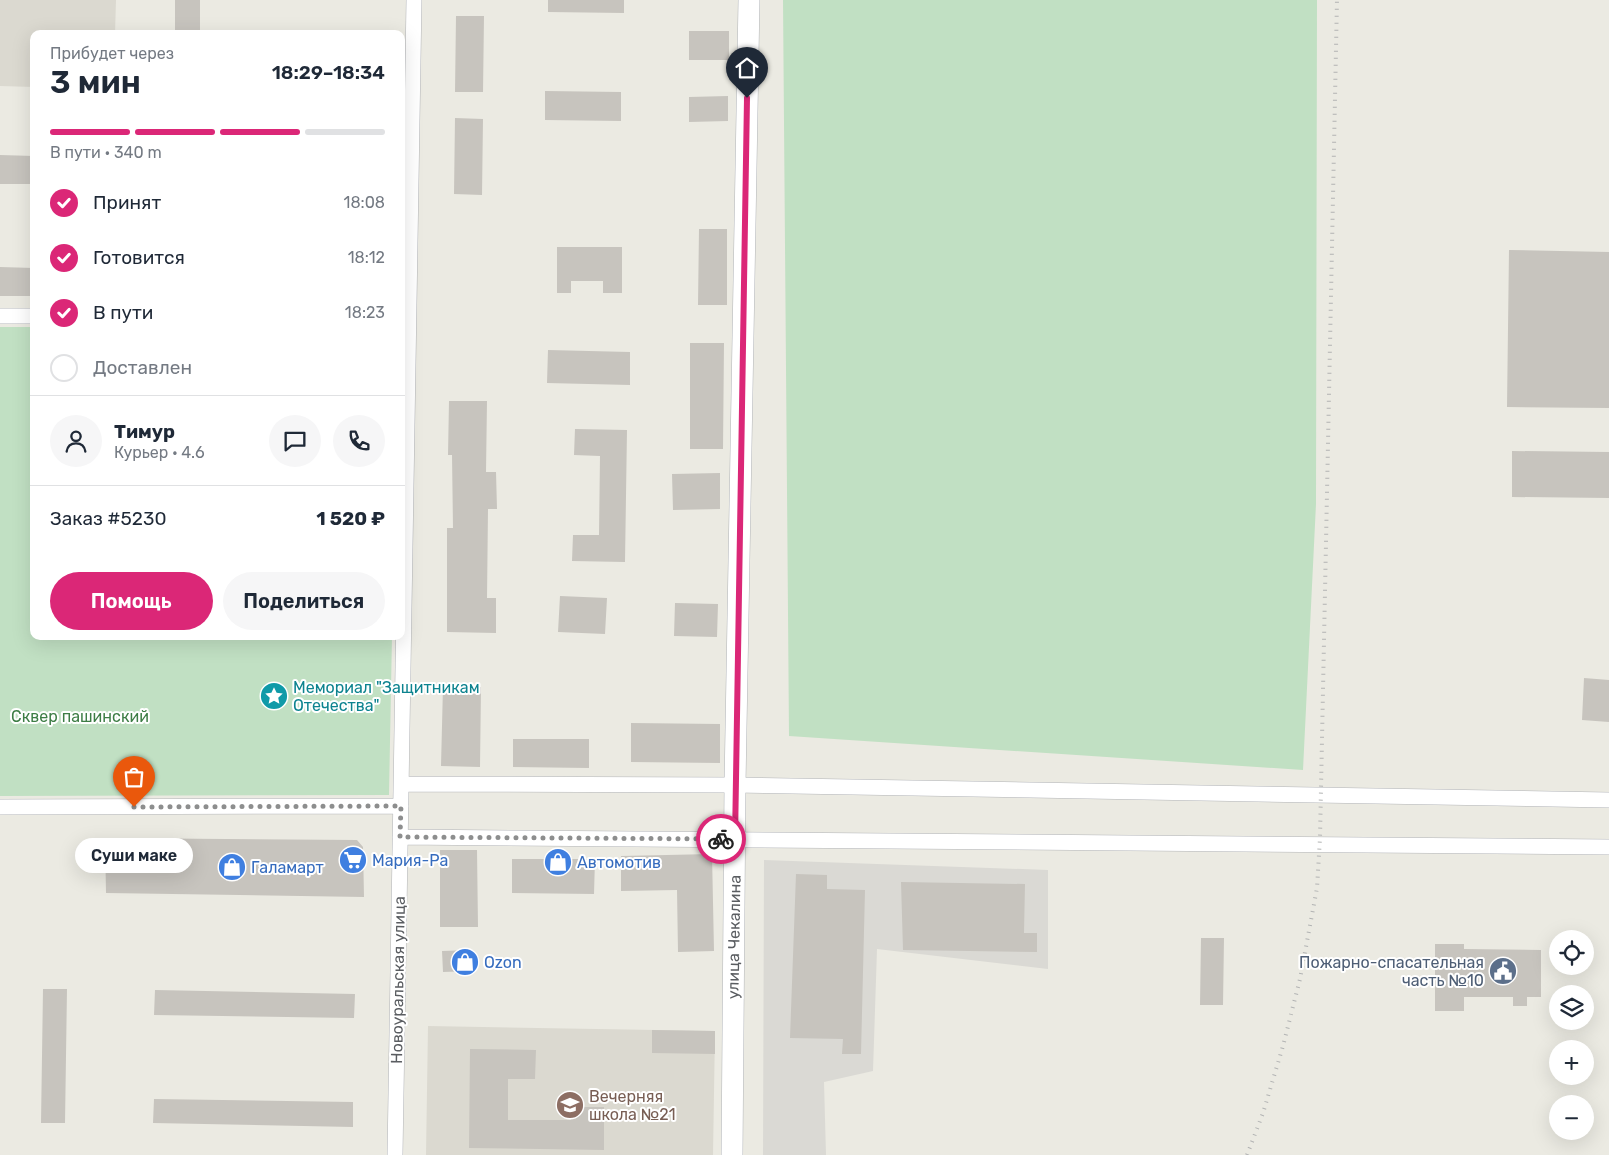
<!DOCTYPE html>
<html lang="ru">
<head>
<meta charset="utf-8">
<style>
	:root { --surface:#fff; --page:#f6f6f7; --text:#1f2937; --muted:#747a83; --line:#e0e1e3; --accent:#db2777 }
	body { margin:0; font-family:Rubik,sans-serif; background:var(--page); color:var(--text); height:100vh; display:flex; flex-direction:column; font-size:19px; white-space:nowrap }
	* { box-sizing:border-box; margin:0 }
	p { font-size:16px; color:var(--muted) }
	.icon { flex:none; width:28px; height:28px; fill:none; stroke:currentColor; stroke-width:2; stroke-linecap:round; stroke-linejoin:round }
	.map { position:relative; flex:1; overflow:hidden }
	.drawer { position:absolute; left:30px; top:30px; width:375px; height:610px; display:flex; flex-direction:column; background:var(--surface); border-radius:10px; box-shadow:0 5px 20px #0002 }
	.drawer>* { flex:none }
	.controls { position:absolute; left:1549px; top:930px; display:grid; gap:10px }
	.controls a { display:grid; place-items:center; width:45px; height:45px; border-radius:50%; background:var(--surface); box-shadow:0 5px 20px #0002; font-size:25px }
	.pin { position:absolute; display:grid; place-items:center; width:42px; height:42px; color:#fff; margin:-51px -21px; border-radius:50% 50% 50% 0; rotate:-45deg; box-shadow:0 0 5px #0007 }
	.pin .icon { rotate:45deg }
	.courier { position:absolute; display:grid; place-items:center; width:50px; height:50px; margin:-25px; border:4px solid #db2777; border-radius:50%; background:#fff; color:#222; box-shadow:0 1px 6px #0007 }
	.bubble { position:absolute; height:35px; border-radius:18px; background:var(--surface); box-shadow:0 5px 20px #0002; font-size:16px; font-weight:600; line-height:35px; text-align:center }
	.summary em { font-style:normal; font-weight:600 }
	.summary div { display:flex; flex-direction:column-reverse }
	.summary { display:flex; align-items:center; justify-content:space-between; height:85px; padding:0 20px }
	h1 { font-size:32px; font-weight:600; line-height:38px }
	.bar { display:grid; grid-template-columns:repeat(4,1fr); gap:8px 5px; align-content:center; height:60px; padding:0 20px }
	.bar i { height:6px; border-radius:4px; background:var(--line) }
	.bar .on { background:var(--accent) }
	.bar p { grid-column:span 4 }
	.line { display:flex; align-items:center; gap:12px; padding:0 20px; border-top:1px solid var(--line) }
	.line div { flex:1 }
	.round { display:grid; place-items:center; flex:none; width:52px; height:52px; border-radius:26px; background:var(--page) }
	ol { padding:0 20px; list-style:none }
	li { display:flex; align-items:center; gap:15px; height:55px }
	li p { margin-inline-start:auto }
	li .icon { padding:5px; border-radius:50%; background:var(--accent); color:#fff; stroke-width:4 }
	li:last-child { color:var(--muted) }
	li i { width:28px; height:28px; border:2px solid var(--line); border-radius:50% }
	.cta { display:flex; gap:10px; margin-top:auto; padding:10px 20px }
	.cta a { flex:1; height:58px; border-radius:30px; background:var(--accent); color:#fff; font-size:20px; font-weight:600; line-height:58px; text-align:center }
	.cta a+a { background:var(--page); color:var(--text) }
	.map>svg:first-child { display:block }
	.industrial { fill:#dad9d4 }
	.education { fill:#dbd9d0 }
	.green { fill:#c1e0c3 }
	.building { fill:#c7c4be }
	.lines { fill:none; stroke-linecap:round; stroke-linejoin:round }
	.minor-casing { stroke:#b2b4b8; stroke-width:16 }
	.secondary-casing { stroke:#b1b4b8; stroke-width:22 }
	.minor { stroke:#fff; stroke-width:15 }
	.secondary { stroke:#fff; stroke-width:21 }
	.rail { stroke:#b2b3b3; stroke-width:4; stroke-dasharray:1 6; stroke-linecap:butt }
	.done { stroke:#8d8e8e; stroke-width:5; stroke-dasharray:0 9 }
	.route { stroke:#db2777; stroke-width:6 }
	.labels { text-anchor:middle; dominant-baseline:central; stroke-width:4; stroke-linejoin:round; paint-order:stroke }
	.culture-label { font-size:16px; fill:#0d838f; stroke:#fff; text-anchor:start }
	.park-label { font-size:16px; fill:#3d7d45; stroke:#fff }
	.shop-label { font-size:16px; fill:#366cbe; stroke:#fff; text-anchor:start }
	.street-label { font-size:16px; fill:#5a5d61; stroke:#fff }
	.service-label { font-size:16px; fill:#4e5e75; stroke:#fff; text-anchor:end }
	.education-label { font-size:16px; fill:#785e54; stroke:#fff; text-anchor:start }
</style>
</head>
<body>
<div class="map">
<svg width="1609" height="1155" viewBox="0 0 1609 1155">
	<rect width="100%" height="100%" fill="#ebeae2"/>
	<path class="industrial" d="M764,860l284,10v99l-171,-20 -4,122 -49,11 2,73h-63z"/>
	<path class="education" d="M0,0h116l-1,34h-81v53l-34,-1z
		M428,1026l287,5 -2,124h-287z"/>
	<path class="green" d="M783,0h534l-1,504 -13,266 -514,-34z
		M0,327h34v309h358l-3,159 -389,1z"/>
	<path class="building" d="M175,0h25v34h-25z
		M548,0h76v13l-76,-1z
		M456,16h28l-1,76h-28z
		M689,31h40v29h-40z
		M545,91l76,1v29l-76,-1z
		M728,96v25l-39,1v-25z
		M455,118l28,1 -1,76 -28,-1z
		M0,155l34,1v28h-34z
		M699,229h28v76h-29z
		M557,247h65v46h-19v-12h-32v12h-14z
		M1509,250l100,2v156l-102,-1z
		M0,267l34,1v28h-34z
		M690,343h34l-1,106h-33z
		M548,350l82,2v33l-83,-2z
		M449,401h38l-1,71h10l1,37h-9l-1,89h9v35l-49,-1v-104h6l-1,-73h-4z
		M575,429l52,1 -2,132 -53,-1 1,-26h26l1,-79 -26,-1z
		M1512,451l97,1v46l-97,-1z
		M720,473v36l-47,1 -1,-36z
		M560,596l47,2 -2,36 -47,-2z
		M675,603l43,1 -1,33 -43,-1z
		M1584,678l25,2v42l-27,-2z
		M443,686l38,1 -1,80 -39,-1z
		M631,723l89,1v39l-89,-1z
		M513,739h76v29l-76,-1z
		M105,838l252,2 6,7 1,50 -258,-4z
		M440,850h37l1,77h-38z
		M712,854l2,97 -36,1 -1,-62 -56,1v-35z
		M512,859h83l-1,35 -82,-1z
		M796,874l31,1v14l38,1 -4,164h-19l1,-15 -53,-1z
		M901,882l124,2 -1,49h13v19l-134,-2z
		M1201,938h23l-1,67h-23z
		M1435,944h29v5l77,1v47h-14v9h-14v-9h-49v14h-29z
		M471,950l1,21 -29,1 -1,-21z
		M43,989h24l-2,134h-24z
		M155,990l200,4 -1,24 -200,-3z
		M652,1030l63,1v23l-63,-1z
		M470,1049l66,1 -1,29h-27v41h63v-13h33v43l-135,-2z
		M154,1099l199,3v25l-200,-4z"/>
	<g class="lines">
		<defs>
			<path id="minor" d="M0,316h34
				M402,784l333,1 874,15
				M0,807l401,-1
				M400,837l1209,10
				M395,1155l19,-1155"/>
			<path id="secondary" d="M732,1155l3,-370 14,-785"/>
		</defs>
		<use href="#minor" class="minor-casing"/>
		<use href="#secondary" class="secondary-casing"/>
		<use href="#minor" class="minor"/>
		<use href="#secondary" class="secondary"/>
		<path class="rail" d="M1247,1155l16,-42 20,-67 17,-67 17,-91 3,-50 17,-838"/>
	</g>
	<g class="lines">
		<path class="done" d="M134,807l267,-1 -1,31 321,2"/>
		<path class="route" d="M721,839l14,1 12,-742"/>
	</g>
	<defs>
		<symbol id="sight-disc" viewBox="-11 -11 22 22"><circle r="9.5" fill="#0f9aa8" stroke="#fff"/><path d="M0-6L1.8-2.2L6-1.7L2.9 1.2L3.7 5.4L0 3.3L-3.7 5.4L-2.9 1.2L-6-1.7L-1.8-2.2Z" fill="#fff"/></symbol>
		<symbol id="supermarket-disc" viewBox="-11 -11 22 22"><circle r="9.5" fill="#3f7fe0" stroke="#fff"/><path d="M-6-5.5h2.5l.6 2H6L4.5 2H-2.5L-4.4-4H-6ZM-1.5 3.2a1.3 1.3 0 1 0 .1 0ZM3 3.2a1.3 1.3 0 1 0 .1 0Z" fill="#fff"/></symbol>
		<symbol id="shop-disc" viewBox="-11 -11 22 22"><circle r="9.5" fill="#3f7fe0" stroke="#fff"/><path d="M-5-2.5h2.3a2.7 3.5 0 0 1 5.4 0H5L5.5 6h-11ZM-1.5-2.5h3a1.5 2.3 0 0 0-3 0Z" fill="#fff"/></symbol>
		<symbol id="civic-disc" viewBox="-11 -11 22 22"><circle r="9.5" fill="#5c6f8a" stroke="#fff"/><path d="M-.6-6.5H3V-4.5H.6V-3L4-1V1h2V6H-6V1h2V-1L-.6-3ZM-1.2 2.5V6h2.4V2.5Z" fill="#fff"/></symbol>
		<symbol id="school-disc" viewBox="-11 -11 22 22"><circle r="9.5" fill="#8d6e63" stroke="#fff"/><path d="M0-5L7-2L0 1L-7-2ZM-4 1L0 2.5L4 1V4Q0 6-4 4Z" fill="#fff"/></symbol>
	</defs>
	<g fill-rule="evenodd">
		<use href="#sight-disc" x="258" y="680" width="32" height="32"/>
		<use href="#supermarket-disc" x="337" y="844" width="32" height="32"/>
		<use href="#shop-disc" x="542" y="846" width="32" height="32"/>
		<use href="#shop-disc" x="216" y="851" width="32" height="32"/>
		<use href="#shop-disc" x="449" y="946" width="32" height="32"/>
		<use href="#civic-disc" x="1487" y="955" width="32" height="32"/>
		<use href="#school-disc" x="554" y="1089" width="32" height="32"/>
	</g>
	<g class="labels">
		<g class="culture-label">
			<text x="293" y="687">Мемориал "Защитникам<tspan x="293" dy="18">Отечества"</tspan></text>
		</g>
		<g class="park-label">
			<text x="80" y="716">Сквер пашинский</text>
		</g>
		<g class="shop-label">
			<text x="372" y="860">Мария-Ра</text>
			<text x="577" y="862">Автомотив</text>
			<text x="251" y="867">Галамарт</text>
			<text x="484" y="962">Ozon</text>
		</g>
		<g class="street-label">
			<text transform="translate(734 937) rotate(-89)">улица Чекалина</text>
			<text transform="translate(398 980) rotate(-89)">Новоуральская улица</text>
		</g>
		<g class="service-label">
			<text x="1484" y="962">Пожарно-спасательная<tspan x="1484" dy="18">часть №10</tspan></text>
		</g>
		<g class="education-label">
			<text x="589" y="1096">Вечерняя<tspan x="589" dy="18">школа №21</tspan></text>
		</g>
	</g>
</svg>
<div class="controls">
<a><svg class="icon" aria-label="locate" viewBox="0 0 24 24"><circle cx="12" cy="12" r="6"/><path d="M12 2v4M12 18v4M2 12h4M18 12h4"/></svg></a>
<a><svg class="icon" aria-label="layers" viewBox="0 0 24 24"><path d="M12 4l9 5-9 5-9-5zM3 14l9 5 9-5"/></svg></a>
<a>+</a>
<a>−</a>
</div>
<div class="pin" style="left:134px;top:807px;background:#ea580c"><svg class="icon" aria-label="bag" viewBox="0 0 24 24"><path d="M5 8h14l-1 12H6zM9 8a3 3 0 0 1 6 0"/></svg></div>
<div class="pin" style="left:747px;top:98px;background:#1f2937"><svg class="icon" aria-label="home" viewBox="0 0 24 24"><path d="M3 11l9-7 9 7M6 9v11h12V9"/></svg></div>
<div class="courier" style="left:721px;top:839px"><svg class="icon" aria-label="bike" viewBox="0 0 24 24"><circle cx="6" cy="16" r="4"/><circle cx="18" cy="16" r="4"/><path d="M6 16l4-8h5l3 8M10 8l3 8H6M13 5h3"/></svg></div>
<div class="bubble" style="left:75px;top:838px;width:118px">Суши маке</div>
<section class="drawer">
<div class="summary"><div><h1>3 мин</h1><p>Прибудет через</p></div><em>18:29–18:34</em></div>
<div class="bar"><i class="on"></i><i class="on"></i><i class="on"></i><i></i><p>В пути · 340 m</p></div>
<ol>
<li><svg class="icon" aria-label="check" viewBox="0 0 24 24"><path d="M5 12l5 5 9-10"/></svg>Принят<p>18:08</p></li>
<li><svg class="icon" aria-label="check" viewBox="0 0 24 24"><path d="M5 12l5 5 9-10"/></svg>Готовится<p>18:12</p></li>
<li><svg class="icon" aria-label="check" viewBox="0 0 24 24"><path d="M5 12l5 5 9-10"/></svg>В пути<p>18:23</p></li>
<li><i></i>Доставлен</li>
</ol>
<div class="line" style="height:90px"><a class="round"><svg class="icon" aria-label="person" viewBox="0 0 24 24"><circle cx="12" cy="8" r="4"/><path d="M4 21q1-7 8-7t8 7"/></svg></a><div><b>Тимур</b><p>Курьер · 4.6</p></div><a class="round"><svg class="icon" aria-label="chat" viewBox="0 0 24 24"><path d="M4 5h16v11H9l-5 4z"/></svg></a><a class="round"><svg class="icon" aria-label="phone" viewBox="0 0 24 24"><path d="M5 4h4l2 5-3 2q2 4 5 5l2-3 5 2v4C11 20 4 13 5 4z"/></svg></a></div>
<div class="line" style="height:65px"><div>Заказ #5230</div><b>1 520 ₽</b></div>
<div class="cta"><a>Помощь</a><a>Поделиться</a></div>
</section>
</div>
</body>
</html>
